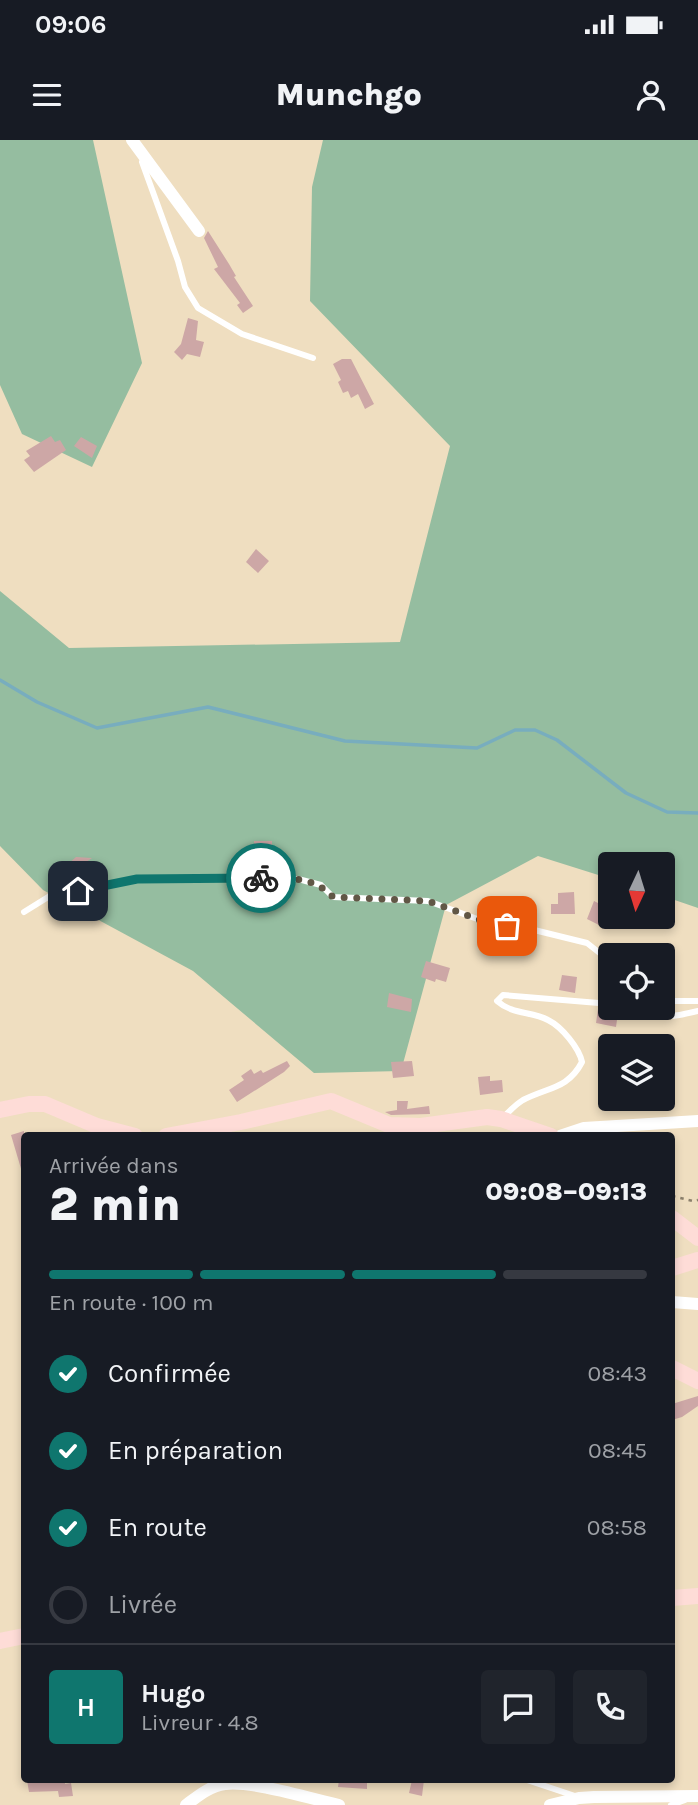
<!DOCTYPE html>
<html lang="fr">
<head>
<meta charset="utf-8">
<style>
	:root { --surface:#171b24; --page:#20242c; --text:#f1f3f6; --muted:#9ea1a6; --line:#363941; --accent:#0f766e }
	body { margin:0; font-family:Karla,sans-serif; background:var(--page); color:var(--text); height:100vh; display:flex; flex-direction:column; font-size:26px; white-space:nowrap }
	* { box-sizing:border-box; margin:0 }
	p { font-size:23px; color:var(--muted) }
	.icon { flex:none; width:38px; height:38px; fill:none; stroke:currentColor; stroke-width:2; stroke-linecap:round; stroke-linejoin:round }
	.map { position:relative; flex:1; overflow:hidden }
	.sheet { position:absolute; left:21px; top:992px; width:654px; height:651px; display:flex; flex-direction:column; background:var(--surface); border-radius:7px; box-shadow:0 4px 10px #0003 }
	.sheet>* { flex:none }
	.needle { width:46px; rotate:184deg }
	.controls { position:absolute; left:598px; top:712px; display:grid; gap:14px }
	.controls a { display:grid; place-items:center; width:77px; height:77px; border-radius:7px; background:var(--surface); box-shadow:0 4px 10px #0003; font-size:35px }
	.pin { position:absolute; display:grid; place-items:center; width:60px; height:60px; color:#fff; margin:-30px; border-radius:14px; box-shadow:0 4px 10px #0006 }
	.courier { position:absolute; display:grid; place-items:center; width:70px; height:70px; margin:-35px; border:5px solid #0f766e; border-radius:50%; background:#fff; color:#222; box-shadow:0 2px 9px #0007 }
	.head em { font-style:normal; font-weight:800 }
	.head div { display:flex; flex-direction:column-reverse }
	.head { display:flex; align-items:center; justify-content:space-between; height:119px; padding:0 28px }
	h1 { font-size:46px; font-weight:800; line-height:52px }
	.bar { display:grid; grid-template-columns:repeat(4,1fr); gap:10px 7px; align-content:center; height:84px; padding:0 28px }
	.bar i { height:9px; border-radius:5px; background:var(--line) }
	.bar .selected { background:var(--accent) }
	.bar p { grid-column:span 4 }
	.line { display:flex; align-items:center; gap:18px; padding:0 28px; border-top:2px solid var(--line) }
	.line div { flex:1 }
	.round { display:grid; place-items:center; flex:none; width:74px; height:74px; border-radius:7px; background:var(--page) }
	ol { padding:0 28px; list-style:none }
	li { display:flex; align-items:center; gap:21px; height:77px }
	li p { margin-inline-start:auto }
	li .icon { padding:7px; border-radius:50%; background:var(--accent); color:#fff; stroke-width:4 }
	li:last-child { color:var(--muted) }
	li i { width:38px; height:38px; border:4px solid var(--line); border-radius:50% }
	.status { display:flex; justify-content:space-between; align-items:center; height:49px; padding:0 35px; background:var(--surface); direction:ltr }
	.status svg { height:19px; fill:currentColor }
	header { display:flex; justify-content:space-between; align-items:center; height:91px; padding:0 28px; background:var(--surface); font-size:32px; font-weight:800 }
	.map>svg:first-child { display:block }
	.green { fill:#95bda0 }
	.lines { fill:none; stroke-linecap:round; stroke-linejoin:round }
	.stream { stroke:#78adbe; stroke-width:3.5 }
	.building { fill:#cda7a6 }
	.path { stroke:#8c806c; stroke-width:2.5; stroke-dasharray:3.5 5; stroke-linecap:butt }
	.lane { stroke:#fff; stroke-width:6 }
	.street { stroke:#fff; stroke-width:12 }
	.secondary { stroke:#fedcd7; stroke-width:16 }
	.done { stroke:#615746; stroke-width:7; stroke-dasharray:0 12.6 }
	.route { stroke:#0f766e; stroke-width:9 }
</style>
</head>
<body>
<div class="status"><b>09:06</b><svg viewBox="0 0 49 12"><path d="M0 12V9h3v3zM5 12V6h3v6zM10 12V3h3v9zM15 12V0h3v12zM26 1h20v11H26zM47 4h2v5h-2z"/></svg></div>
<header><svg class="icon" aria-label="menu" viewBox="0 0 24 24"><path d="M4 6h16M4 12h16M4 18h16"/></svg>Munchgo<svg class="icon" aria-label="person" viewBox="0 0 24 24"><circle cx="12" cy="8" r="4"/><path d="M4 21q1-7 8-7t8 7"/></svg></header>
<div class="map">
<svg width="698" height="1665" viewBox="0 0 698 1665">
	<rect width="100%" height="100%" fill="#efdec0"/>
	<path class="green" d="M0,0h93l49,223 -50,104 -70,-33 -22,-49z
		M323,0h375v768l-35,-12v-32h-52v15l-73,-23 -92,49 -45,166 -87,2 -121,-102 -150,-81 -43,-44v-255l69,57 331,-6 50,-196 -140,-145 2,-114z"/>
	<g class="lines">
		<path class="stream" d="M0,540l37,22 60,26 111,-21 137,34 132,7 38,-18h20l22,10 69,53 41,19 31,1"/>
	</g>
	<path class="building" d="M208,91l21,33 7,12 -2,1 19,29 -10,7 -6,-8 3,-2 -26,-34 4,-2 -14,-29z
		M188,178l10,3 -2,19 8,2 -4,15 -13,-3 -5,6 -8,-8 7,-8z
		M342,219h9l23,45 -9,5 -7,-15 -7,4 -3,-7 -5,2 -5,-11 3,-2 -8,-16z
		M51,296l4,6 5,-2 6,10 -32,22 -10,-12 6,-4 -4,-5z
		M81,297l16,9 -5,12 -18,-12z
		M256,409l13,12 -11,12 -12,-11z
		M254,701h18v24h-18z
		M76,717l16,1 -31,21 -4,-5z
		M574,752l1,22h-24v-10h7v-11z
		M594,761l12,6 -7,18 -12,-6z
		M426,821l24,7 -4,14 -10,-3 -1,3 -14,-5z
		M562,835l15,2 -2,16 -16,-3z
		M389,853l23,6 -1,13 -24,-5z
		M598,869l20,4 -2,14 -20,-4z
		M287,921l3,5 -6,6 -47,30 -8,-12 15,-10 -3,-4 10,-7 3,5 7,-4 2,3z
		M412,921l2,15 -21,2 -2,-16z
		M490,936v5l12,-1 1,12 -23,3 -2,-18z
		M397,961h11l-1,8 22,-3 1,8 -39,1 -6,-3 12,-2z
		M24,991v41h-2l-11,-37z
		M698,1256v10l-16,11 -10,3v-16z
		M27,1640h38v4l6,-1 2,13 -14,1 -1,-6 -29,1z
		M339,1640h28v9l-29,-2z
		M412,1640h12l-2,16 -13,-3z"/>
	<g class="lines">
		<path class="path" d="M672,1056l21,5 5,-1"/>
		<path class="lane" d="M142,22l36,99 7,26 13,21 44,26 71,24
			M24,772l37,-23 17,2 59,-12h161l23,6 12,12 95,4 63,23 31,3 65,16 24,19
			M663,859l6,2h29
			M636,868c28,11 33,10 62,3
			M502,978c7,-6 14,-14 21,-18 25,-13 45,-11 59,-38 -3,-14 -20,-35 -34,-42 -17,-9 -35,-5 -51,-19l6,-6 108,9
			M527,1640l51,17
			M671,1665l14,-5"/>
		<path class="street" d="M132,0l67,91
			M560,996l24,-8 114,-7
			M672,1162l26,2
			M186,1665c12,-9 24,-19 39,-21 25,-4 87,15 114,21
			M550,1665l29,-7 15,-1 104,-1"/>
		<path class="secondary" d="M0,970l29,-6h16l52,22 38,10
			M166,996l75,-14 90,-21 58,24 32,1 66,-9 14,2 50,17
			M672,1078l26,20
			M672,1128l26,-8
			M672,1228l26,13
			M672,1458l26,-2
			M0,1501l24,-5"/>
	</g>
	<g class="lines">
		<path class="done" d="M261,738c28,0 52,-2 72,19l95,4 63,23 16,2"/>
		<path class="route" d="M78,751l59,-12 124,-1"/>
	</g>
</svg>
<div class="controls">
<a><svg class="needle" viewBox="-14 -14 28 28"><path d="M0-13l5 13h-10z" fill="#e53935"/><path d="M0 13l5-13h-10z" fill="#9ea1a6"/></svg></a>
<a><svg class="icon" aria-label="locate" viewBox="0 0 24 24"><circle cx="12" cy="12" r="6"/><path d="M12 2v4M12 18v4M2 12h4M18 12h4"/></svg></a>
<a><svg class="icon" aria-label="layers" viewBox="0 0 24 24"><path d="M12 4l9 5-9 5-9-5zM3 14l9 5 9-5"/></svg></a>
</div>
<div class="pin" style="left:507px;top:786px;background:#ea580c"><svg class="icon" aria-label="bag" viewBox="0 0 24 24"><path d="M5 8h14l-1 12H6zM9 8a3 3 0 0 1 6 0"/></svg></div>
<div class="pin" style="left:78px;top:751px;background:#1f2937"><svg class="icon" aria-label="home" viewBox="0 0 24 24"><path d="M3 11l9-7 9 7M6 9v11h12V9"/></svg></div>
<div class="courier" style="left:261px;top:738px"><svg class="icon" aria-label="bike" viewBox="0 0 24 24"><circle cx="6" cy="16" r="4"/><circle cx="18" cy="16" r="4"/><path d="M6 16l4-8h5l3 8M10 8l3 8H6M13 5h3"/></svg></div>
<section class="sheet">
<div class="head"><div><h1>2 min</h1><p>Arrivée dans</p></div><em>09:08–09:13</em></div>
<div class="bar"><i class="selected"></i><i class="selected"></i><i class="selected"></i><i></i><p>En route · 100 m</p></div>
<ol>
<li><svg class="icon" aria-label="check" viewBox="0 0 24 24"><path d="M5 12l5 5 9-10"/></svg>Confirmée<p>08:43</p></li>
<li><svg class="icon" aria-label="check" viewBox="0 0 24 24"><path d="M5 12l5 5 9-10"/></svg>En préparation<p>08:45</p></li>
<li><svg class="icon" aria-label="check" viewBox="0 0 24 24"><path d="M5 12l5 5 9-10"/></svg>En route<p>08:58</p></li>
<li><i></i>Livrée</li>
</ol>
<div class="line" style="height:126px"><b class="round" style="background:var(--accent);color:#fff">H</b><div><b>Hugo</b><p>Livreur · 4.8</p></div><a class="round"><svg class="icon" aria-label="chat" viewBox="0 0 24 24"><path d="M4 5h16v11H9l-5 4z"/></svg></a><a class="round"><svg class="icon" aria-label="phone" viewBox="0 0 24 24"><path d="M5 4h4l2 5-3 2q2 4 5 5l2-3 5 2v4C11 20 4 13 5 4z"/></svg></a></div>
</section>
</div>
</body>
</html>
